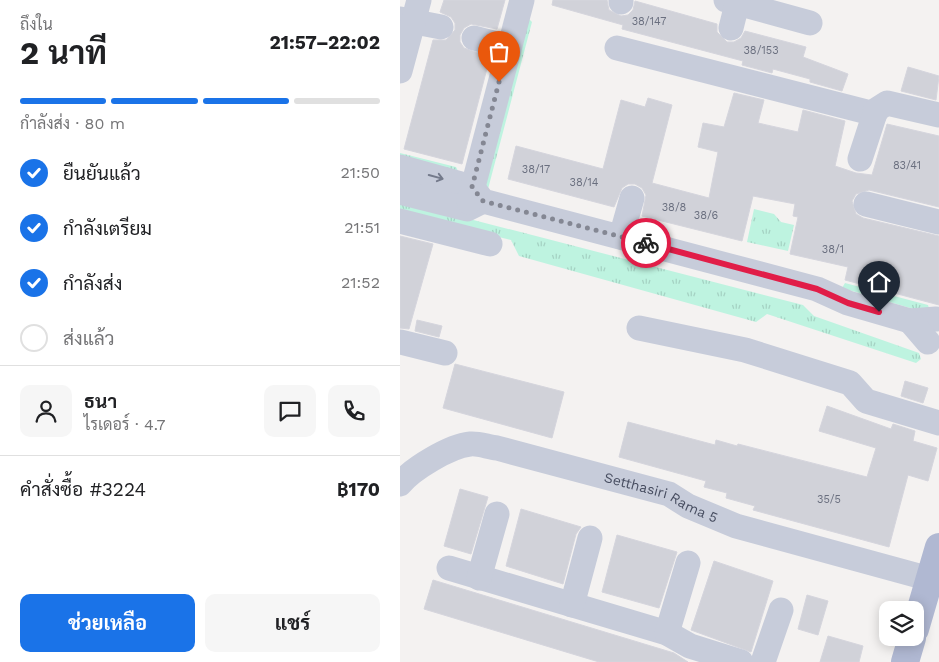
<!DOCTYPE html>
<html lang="th">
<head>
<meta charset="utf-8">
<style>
	:root { --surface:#fff; --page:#f6f6f6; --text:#202124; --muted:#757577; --line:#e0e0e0; --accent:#1a73e8 }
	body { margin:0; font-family:"Work Sans",Sarabun,sans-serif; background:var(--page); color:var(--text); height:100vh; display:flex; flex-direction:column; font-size:19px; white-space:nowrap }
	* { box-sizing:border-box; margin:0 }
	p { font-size:16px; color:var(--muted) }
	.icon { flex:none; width:28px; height:28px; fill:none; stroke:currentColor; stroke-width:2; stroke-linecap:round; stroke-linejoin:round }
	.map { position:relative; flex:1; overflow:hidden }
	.sheet { display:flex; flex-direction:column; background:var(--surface); width:400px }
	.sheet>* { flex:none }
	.controls { position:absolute; left:479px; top:601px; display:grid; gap:10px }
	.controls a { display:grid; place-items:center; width:45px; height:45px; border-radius:10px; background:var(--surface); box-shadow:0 2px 12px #0003; font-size:25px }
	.pin { position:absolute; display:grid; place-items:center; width:42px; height:42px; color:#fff; margin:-51px -21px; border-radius:50% 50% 50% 0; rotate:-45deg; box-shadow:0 0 5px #0007 }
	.pin .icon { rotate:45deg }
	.courier { position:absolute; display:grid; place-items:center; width:50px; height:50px; margin:-25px; border:4px solid #e11d48; border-radius:50%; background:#fff; color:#222; box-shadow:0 1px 6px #0007 }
	.summary em { font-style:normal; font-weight:700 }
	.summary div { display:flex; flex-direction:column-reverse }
	.summary { display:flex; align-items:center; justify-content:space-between; height:85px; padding:0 20px }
	h1 { font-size:32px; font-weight:700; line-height:38px }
	.bar { display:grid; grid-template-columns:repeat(4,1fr); gap:8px 5px; align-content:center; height:60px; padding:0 20px }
	.bar i { height:6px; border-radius:4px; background:var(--line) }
	.bar .on { background:var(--accent) }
	.bar p { grid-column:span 4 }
	.line { display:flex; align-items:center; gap:12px; padding:0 20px; border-top:1px solid var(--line) }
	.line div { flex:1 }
	.round { display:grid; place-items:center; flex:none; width:52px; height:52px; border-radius:10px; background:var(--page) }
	ol { padding:0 20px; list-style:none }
	li { display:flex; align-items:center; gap:15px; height:55px }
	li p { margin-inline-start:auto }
	li .icon { padding:5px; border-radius:50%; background:var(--accent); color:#fff; stroke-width:4 }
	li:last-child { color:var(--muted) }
	li i { width:28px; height:28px; border:2px solid var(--line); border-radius:50% }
	.action { display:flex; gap:10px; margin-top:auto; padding:10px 20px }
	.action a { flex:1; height:58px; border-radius:10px; background:var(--accent); color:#fff; font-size:20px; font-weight:700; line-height:58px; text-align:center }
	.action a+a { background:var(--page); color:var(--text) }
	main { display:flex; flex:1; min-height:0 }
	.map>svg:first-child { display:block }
	.grass { fill:url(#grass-tufts) }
	.building { fill:#d1d2d9; stroke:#d5d5dd }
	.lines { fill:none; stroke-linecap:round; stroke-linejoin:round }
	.minor { stroke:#c7ccda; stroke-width:25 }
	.major { stroke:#b0b8d2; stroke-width:28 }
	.oneway { stroke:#747a8b }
	.done { stroke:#848793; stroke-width:5; stroke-dasharray:0 9 }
	.route { stroke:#e11d48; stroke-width:6 }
	.labels { text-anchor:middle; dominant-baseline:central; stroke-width:5; stroke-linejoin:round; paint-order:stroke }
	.number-label { font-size:11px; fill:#6a6f7f }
	.street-label { font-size:14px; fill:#484e61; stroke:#fff }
</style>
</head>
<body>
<main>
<section class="sheet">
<div class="summary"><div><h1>2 นาที</h1><p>ถึงใน</p></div><em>21:57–22:02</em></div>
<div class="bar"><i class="on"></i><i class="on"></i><i class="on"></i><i></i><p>กำลังส่ง · 80 m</p></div>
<ol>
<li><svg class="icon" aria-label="check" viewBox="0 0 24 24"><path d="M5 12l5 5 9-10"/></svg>ยืนยันแล้ว<p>21:50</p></li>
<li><svg class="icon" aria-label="check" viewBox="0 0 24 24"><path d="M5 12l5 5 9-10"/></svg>กำลังเตรียม<p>21:51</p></li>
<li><svg class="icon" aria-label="check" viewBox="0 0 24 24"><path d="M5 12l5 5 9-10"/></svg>กำลังส่ง<p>21:52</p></li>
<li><i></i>ส่งแล้ว</li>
</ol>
<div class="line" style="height:90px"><a class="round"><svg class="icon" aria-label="person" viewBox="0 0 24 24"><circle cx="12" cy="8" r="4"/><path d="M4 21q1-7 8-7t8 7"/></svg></a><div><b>ธนา</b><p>ไรเดอร์ · 4.7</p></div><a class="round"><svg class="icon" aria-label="chat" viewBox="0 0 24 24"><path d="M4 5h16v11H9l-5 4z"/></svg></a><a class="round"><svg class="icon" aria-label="phone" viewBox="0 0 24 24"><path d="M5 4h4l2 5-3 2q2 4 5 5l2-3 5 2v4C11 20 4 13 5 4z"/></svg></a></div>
<div class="line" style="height:65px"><div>คำสั่งซื้อ #3224</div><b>฿170</b></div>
<div class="action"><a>ช่วยเหลือ</a><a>แชร์</a></div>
</section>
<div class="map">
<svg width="539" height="662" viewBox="0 0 539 662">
	<defs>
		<pattern id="grass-tufts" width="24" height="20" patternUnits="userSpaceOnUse" patternTransform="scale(1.25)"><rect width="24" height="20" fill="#bef3e0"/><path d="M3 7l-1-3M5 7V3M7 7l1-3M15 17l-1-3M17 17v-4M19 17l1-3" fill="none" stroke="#a5d2c3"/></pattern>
	</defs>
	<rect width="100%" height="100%" fill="#f4f2f1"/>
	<path class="grass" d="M128,18l4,4 -44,167 -3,-2z
		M0,153l56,14 2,4 -58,-10z
		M0,201l403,104 11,11 105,37 2,6 -5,4 -149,-49 -11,8 -237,-66 -8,-16 -111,-27z
		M354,209l20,5 7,8 13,3 -6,26 -41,-9z
		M445,283l83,22 1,3 -2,5 -85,-25z"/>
	<path class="building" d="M44,0h61l-8,29 -26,-5 -7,4 -4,7v7l4,6 26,9 -28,107 -58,-15 29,-109h13l9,-10v-7l-4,-6 -11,-5z
		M153,0h54l2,10 12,6 7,-1 5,-5 2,-9 82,23v8l10,10h7l7,-4 4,-7 61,16 -3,10 45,17 -6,17 -32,-9v-3l-37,-10 -1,4 -30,-8 1,-4 -121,-32 1,-4 -71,-20z
		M508,67l31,9 -3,24 -35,-9z
		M334,93l30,7 -6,23 40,9 5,-22 42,11 -10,45 21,7 16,2 15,-51 52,12v71l-70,-17 -13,4 -4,7 4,13 7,4 76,18v69l-94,-25 3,-13 -58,-13 8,-37 -5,-1 2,-12 -42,-8 -11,45 -100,-25 4,-21 -4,-7 -7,-4h-7l-6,4 -8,19 -106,-28 8,-33 87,23 18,-69 24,7 3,-9 24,7 -20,78 57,15 9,-46 -20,-5 5,-24 21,4z
		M0,236l33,8 -24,85 -9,-1z
		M17,320l25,6 -3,11 -24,-6z
		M55,364l109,28 -12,46 -109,-30z
		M505,381l23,7 -5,15 -22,-7z
		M427,406l64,23 2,-5 22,7 -2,10 24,7 -9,33 -20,-6 -19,72 -136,-37 2,-4 -29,-8 1,-5 -23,-6 2,-6 -87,-24 9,-35 87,23 1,-5 21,6 1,-2 129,33 9,-29 -57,-17z
		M60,489l28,8 -17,57 -27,-8z
		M121,509l60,18 -5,7 -13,50 -57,-18z
		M217,535l60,17 -18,56 -57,-16z
		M314,561l59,20 -22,71 -60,-22z
		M33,580l241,73 14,9h-89l-175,-53z
		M407,595l21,6 -10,34 -20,-6z
		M428,636l35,10 -4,16h-39z"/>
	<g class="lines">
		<g class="minor">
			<path d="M326,0l84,23"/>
			<path d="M221,2v-2"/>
			<path d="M0,19l41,8"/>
			<path d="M331,28l7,-28"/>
			<path d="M74,38l34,9"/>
			<path d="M217,48l258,66"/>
			<path d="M0,71l19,-71"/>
			<path d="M460,159l16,-49 11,-7 52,12"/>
			<path d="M0,167l72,20 11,14 334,88 31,14 62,18 26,-2"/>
			<path d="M0,192l67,17 16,-8"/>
			<path d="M69,202l53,-202"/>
			<path d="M466,204l73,18"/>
			<path d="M0,221l90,23"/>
			<path d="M221,237l11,-39"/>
			<path d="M510,321l18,21"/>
			<path d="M239,328l106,22 105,33 16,18 73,22"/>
			<path d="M0,342l45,11"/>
			<path id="s1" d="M0,484c12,-15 50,-38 70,-40 8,-1 18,3 27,4l172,46 19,12 48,20 194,53"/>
			<path d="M49,568l218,65 23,13 51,16"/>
			<path d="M79,578l18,-64"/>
			<path d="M172,605l18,-67"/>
			<path d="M267,633l21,-70"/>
			<path d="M363,662l18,-52"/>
		</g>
		<path class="major" d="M515,629l24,-82
			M505,662l7,-24"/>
	</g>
	<defs><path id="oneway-shaft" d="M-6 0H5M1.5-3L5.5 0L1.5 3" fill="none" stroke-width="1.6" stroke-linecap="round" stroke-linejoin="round" transform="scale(1.25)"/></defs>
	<use class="oneway" href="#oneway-shaft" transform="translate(36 177) rotate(15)"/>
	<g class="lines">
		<path class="done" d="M99,82l-27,105 11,14 163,42"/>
		<path class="route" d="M246,243l171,46 31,14 31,9"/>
	</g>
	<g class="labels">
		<g class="number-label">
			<text x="249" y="21">38/147</text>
			<text x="361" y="50">38/153</text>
			<text x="507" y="165">83/41</text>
			<text x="136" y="169">38/17</text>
			<text x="184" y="182">38/14</text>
			<text x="274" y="207">38/8</text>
			<text x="306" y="215">38/6</text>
			<text x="433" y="249">38/1</text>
			<text x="429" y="499">35/5</text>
		</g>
		<g class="street-label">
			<text stroke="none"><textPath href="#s1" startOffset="281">Setthasiri Rama 5</textPath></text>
		</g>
	</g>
</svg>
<div class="controls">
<a><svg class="icon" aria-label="layers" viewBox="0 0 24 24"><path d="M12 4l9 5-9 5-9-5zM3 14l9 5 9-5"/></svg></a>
</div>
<div class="pin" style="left:99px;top:82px;background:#ea580c"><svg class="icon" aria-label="bag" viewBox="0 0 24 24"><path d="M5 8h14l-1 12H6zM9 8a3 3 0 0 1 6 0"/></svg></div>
<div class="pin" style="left:479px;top:312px;background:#1f2937"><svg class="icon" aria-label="home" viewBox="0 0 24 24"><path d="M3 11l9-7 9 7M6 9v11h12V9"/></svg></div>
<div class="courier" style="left:246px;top:243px"><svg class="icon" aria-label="bike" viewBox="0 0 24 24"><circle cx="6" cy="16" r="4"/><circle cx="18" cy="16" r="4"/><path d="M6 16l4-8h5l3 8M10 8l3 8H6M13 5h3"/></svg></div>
</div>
</main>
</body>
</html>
